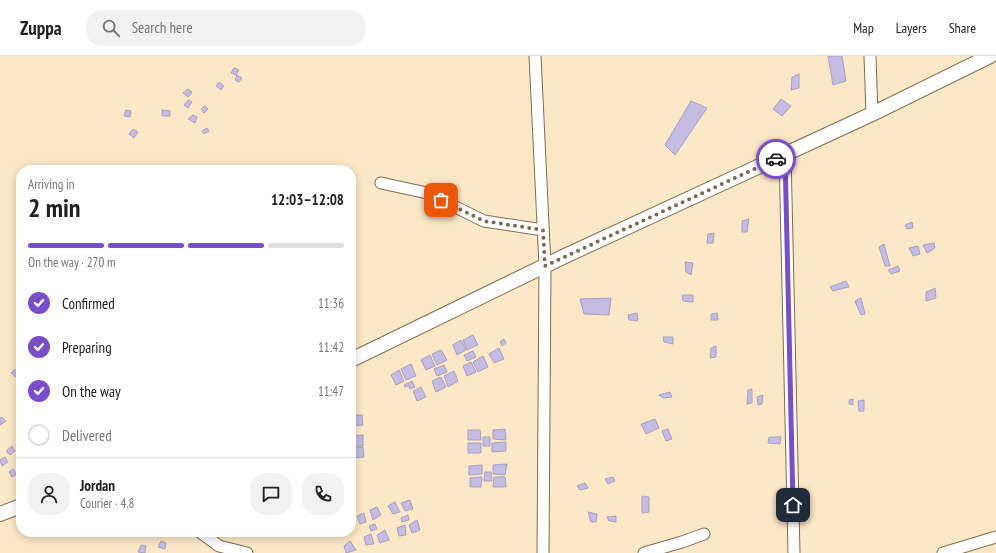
<!DOCTYPE html>
<html lang="en">
<head>
<meta charset="utf-8">
<style>
	:root { --surface:#fff; --page:#f2f2f2; --text:#222; --muted:#767676; --line:#e0e0e0; --accent:#794fc8 }
	body { margin:0; font-family:"PT Sans Narrow",sans-serif; background:var(--page); color:var(--text); height:100vh; display:flex; flex-direction:column; font-size:15px; white-space:nowrap }
	* { box-sizing:border-box; margin:0 }
	p { font-size:13px; color:var(--muted) }
	.icon { flex:none; width:22px; height:22px; fill:none; stroke:currentColor; stroke-width:2; stroke-linecap:round; stroke-linejoin:round }
	.map { position:relative; flex:1; overflow:hidden }
	.sheet { position:absolute; left:16px; top:109px; width:340px; height:372px; display:flex; flex-direction:column; background:var(--surface); border-radius:16px; box-shadow:0 2px 10px #0003 }
	.sheet>* { flex:none }
	.pin { position:absolute; display:grid; place-items:center; width:34px; height:34px; color:#fff; margin:-17px; border-radius:8px; box-shadow:0 2px 6px #0006 }
	.courier { position:absolute; display:grid; place-items:center; width:40px; height:40px; margin:-20px; border:3px solid #794fc8; border-radius:50%; background:#fff; color:#222; box-shadow:0 1px 5px #0007 }
	.headline em { font-style:normal; font-weight:600 }
	.headline div { display:flex; flex-direction:column-reverse }
	.headline { display:flex; align-items:center; justify-content:space-between; height:68px; padding:0 12px }
	h1 { font-size:26px; font-weight:600; line-height:30px }
	.bar { display:grid; grid-template-columns:repeat(4,1fr); gap:6px 4px; align-content:center; height:48px; padding:0 12px }
	.bar i { height:5px; border-radius:3px; background:var(--line) }
	.bar .selected { background:var(--accent) }
	.bar p { grid-column:span 4 }
	.line { display:flex; align-items:center; gap:10px; padding:0 12px; border-top:1px solid var(--line) }
	.line div { flex:1 }
	.round { display:grid; place-items:center; flex:none; width:42px; height:42px; border-radius:16px; background:var(--page) }
	ol { padding:0 12px; list-style:none }
	li { display:flex; align-items:center; gap:12px; height:44px }
	li p { margin-inline-start:auto }
	li .icon { padding:4px; border-radius:50%; background:var(--accent); color:#fff; stroke-width:4 }
	li:last-child { color:var(--muted) }
	li i { width:22px; height:22px; border:2px solid var(--line); border-radius:50% }
	header { display:flex; align-items:center; gap:24px; box-sizing:border-box; height:56px; padding:0 20px; background:var(--surface); border-bottom:1px solid var(--line) }
	header strong { font-size:19px }
	nav { display:flex; gap:22px; margin-inline-start:auto; font-size:14px }
	.search { width:280px; height:36px; background:var(--page); display:flex; align-items:center; gap:10px; box-sizing:border-box; padding:0 14px; border-radius:16px; color:var(--muted); font-size:15px }
	.map>svg:first-child { display:block }
	.building { fill:#c4bce2; stroke:#a7a0c0 }
	.lines { fill:none; stroke-linecap:round; stroke-linejoin:round }
	.minor-casing { stroke:#7f6d50; stroke-width:13 }
	.major-casing { stroke:#7f6d50; stroke-width:16 }
	.minor { stroke:#fff; stroke-width:11 }
	.major { stroke:#fff; stroke-width:14 }
	.done { stroke:#786c58; stroke-width:4; stroke-dasharray:0 7.2 }
	.route { stroke:#794fc8; stroke-width:5 }
</style>
</head>
<body>
<header>
<strong>Zuppa</strong>
<div class="search"><svg class="icon" aria-label="search" viewBox="0 0 24 24"><circle cx="10" cy="10" r="6"/><path d="M15 15l6 6"/></svg>Search here</div>
<nav><a>Map</a><a>Layers</a><a>Share</a></nav>
</header>
<div class="map">
<svg width="996" height="497" viewBox="0 0 996 497">
	<rect width="100%" height="100%" fill="#fce7c7"/>
	<path class="building" d="M828,0h14l4,25 -13,4z
		M234,12l5,2 -3,5 -5,-2z
		M799,18v14l-8,2 1,-13z
		M237,19l5,3 -3,4 -4,-2z
		M219,26l5,4 -3,4 -5,-4z
		M188,33l4,3 -4,5 -5,-4z
		M781,43l10,7 -9,10 -9,-7z
		M188,44l4,2 -4,6 -4,-3z
		M691,45l16,7 -32,47 -10,-10z
		M205,50l3,3 -4,4 -3,-4z
		M126,54l5,1 -1,6 -6,-1z
		M162,54l8,1v5h-8z
		M193,59l4,2 -2,6 -7,-4z
		M207,72l2,3 -5,3 -2,-3z
		M133,73l5,3 -4,6 -5,-4z
		M749,163l-2,13h-5v-11z
		M912,166l1,6 -6,1 -2,-4z
		M714,177l-1,10h-6l1,-9z
		M934,187l1,5 -8,5 -4,-8z
		M884,188l6,22h-5l-6,-19z
		M918,190l2,8 -7,2 -4,-8z
		M685,206l8,1 -2,12 -5,-3z
		M898,210l2,5 -9,3 -3,-4z
		M846,225l3,6 -16,4 -3,-4z
		M935,232l1,10 -10,3v-9z
		M682,239h11v7l-10,-1z
		M611,242l-2,17 -25,-1 -4,-15z
		M861,242l4,16 -4,1 -6,-14z
		M637,257l1,8 -9,-1 -1,-5z
		M717,257l1,7h-7v-6z
		M473,279l5,10 -11,5 -4,-10z
		M663,281h10v7l-9,-2z
		M504,283l2,4 -4,3 -2,-4z
		M461,284l5,10 -9,5 -4,-10z
		M716,290v11l-6,1 1,-10z
		M499,292l5,11 -10,4 -5,-9z
		M441,294l6,10 -10,5 -5,-11z
		M473,295l3,6 -9,4 -3,-6z
		M430,299l5,11 -9,4 -5,-10z
		M483,300l5,11 -10,5 -5,-10z
		M471,306l5,10 -9,4 -4,-10z
		M411,308l5,12 -10,4 -5,-11z
		M444,309l3,7 -10,4 -3,-7z
		M15,313l4,4 -3,4 -5,-4z
		M399,314l5,11 -8,4 -5,-10z
		M454,315l4,10 -10,6 -4,-11z
		M441,321l5,10 -10,5 -4,-11z
		M412,325l3,6 -5,2 -1,-3 -4,1 -1,-2z
		M421,331l5,10 -9,4 -4,-10z
		M752,333v14l-5,1 1,-14z
		M670,336l2,5 -9,1 -4,-3z
		M763,339l-1,9 -4,1 -1,-8z
		M853,343v6l-4,-1v-4z
		M864,344v11h-5l-1,-10z
		M351,359h11l1,10 -12,1z
		M2,361l4,4 -6,4v-7z
		M655,363l4,9 -13,6 -5,-10z
		M505,373l1,11 -13,-1v-9z
		M668,373l4,10 -6,2 -4,-10z
		M468,374h12l1,10h-13z
		M363,379v11h-12v-10z
		M483,381h7v9h-7z
		M769,381h12l-1,7 -12,-1z
		M21,383v7l-1,1 -3,-6z
		M506,386v9l-14,1v-9z
		M468,387h13v10h-13z
		M12,390l3,5 -5,4 -4,-4z
		M363,391l1,10 -13,1v-10z
		M5,401l3,5 -6,4 -2,-6z
		M507,408l-2,11 -12,-1v-9z
		M482,409v9l-13,1v-9z
		M13,413l4,5 -5,3 -3,-5z
		M485,416h6l1,9h-8z
		M481,421h1l-1,10h-11v-9z
		M494,421h11l1,10h-13z
		M613,421l2,4 -7,3 -3,-5z
		M585,427l3,5 -8,2 -3,-4z
		M642,440l7,1v15l-7,1z
		M410,444l3,9 -8,2 -4,-8z
		M395,446l5,10 -7,2 -5,-8z
		M377,451l4,8 -8,5 -3,-10z
		M588,456l9,2 -1,8h-5z
		M364,457l2,9 -6,2 -3,-8z
		M408,459l1,5 -7,2 -1,-4z
		M616,460v6l-7,-1 -2,-4z
		M417,464l3,10 -8,3 -3,-8z
		M375,468l2,5 -6,2 -2,-5z
		M405,469l1,10 -7,1 -2,-8z
		M385,474l4,10 -9,3 -3,-8z
		M328,476h8l1,2 -8,2z
		M371,478l3,10 -8,1 -2,-8z
		M161,485l5,2 -1,6 -7,-2z
		M350,485l6,9 -10,3 -2,-7z
		M141,489l5,1 -1,7 -7,-1z"/>
	<g class="lines">
		<defs>
			<path id="minor" d="M535,0l10,210 -2,287
				M870,0l2,58
				M785,98l9,399
				M381,127l46,10 57,28 59,9
				M200,476l19,14 28,7
				M644,497l38,-11 22,-8
				M943,497l53,-16"/>
			<path id="major" d="M351,304l214,-104 307,-142 118,-58
				M0,458l21,-8"/>
		</defs>
		<use href="#minor" class="minor-casing"/>
		<use href="#major" class="major-casing"/>
		<use href="#minor" class="minor"/>
		<use href="#major" class="major"/>
	</g>
	<g class="lines">
		<path class="done" d="M441,144l43,21 59,9 2,36 231,-107"/>
		<path class="route" d="M776,103l9,-5 8,351"/>
	</g>
</svg>
<div class="pin" style="left:441px;top:144px;background:#ea580c"><svg class="icon" aria-label="bag" viewBox="0 0 24 24"><path d="M5 8h14l-1 12H6zM9 8a3 3 0 0 1 6 0"/></svg></div>
<div class="pin" style="left:793px;top:449px;background:#1f2937"><svg class="icon" aria-label="home" viewBox="0 0 24 24"><path d="M3 11l9-7 9 7M6 9v11h12V9"/></svg></div>
<div class="courier" style="left:776px;top:103px"><svg class="icon" aria-label="car" viewBox="0 0 24 24"><path d="M5 17H2v-5l4-1 3-4h7l3 4 3 1v5h-3M9 17h6M6 11h13"/><circle cx="7" cy="17" r="2"/><circle cx="17" cy="17" r="2"/></svg></div>
<section class="sheet">
<div class="headline"><div><h1>2 min</h1><p>Arriving in</p></div><em>12:03–12:08</em></div>
<div class="bar"><i class="selected"></i><i class="selected"></i><i class="selected"></i><i></i><p>On the way · 270 m</p></div>
<ol>
<li><svg class="icon" aria-label="check" viewBox="0 0 24 24"><path d="M5 12l5 5 9-10"/></svg>Confirmed<p>11:36</p></li>
<li><svg class="icon" aria-label="check" viewBox="0 0 24 24"><path d="M5 12l5 5 9-10"/></svg>Preparing<p>11:42</p></li>
<li><svg class="icon" aria-label="check" viewBox="0 0 24 24"><path d="M5 12l5 5 9-10"/></svg>On the way<p>11:47</p></li>
<li><i></i>Delivered</li>
</ol>
<div class="line" style="height:72px"><a class="round"><svg class="icon" aria-label="person" viewBox="0 0 24 24"><circle cx="12" cy="8" r="4"/><path d="M4 21q1-7 8-7t8 7"/></svg></a><div><b>Jordan</b><p>Courier · 4.8</p></div><a class="round"><svg class="icon" aria-label="chat" viewBox="0 0 24 24"><path d="M4 5h16v11H9l-5 4z"/></svg></a><a class="round"><svg class="icon" aria-label="phone" viewBox="0 0 24 24"><path d="M5 4h4l2 5-3 2q2 4 5 5l2-3 5 2v4C11 20 4 13 5 4z"/></svg></a></div>
</section>
</div>
</body>
</html>
